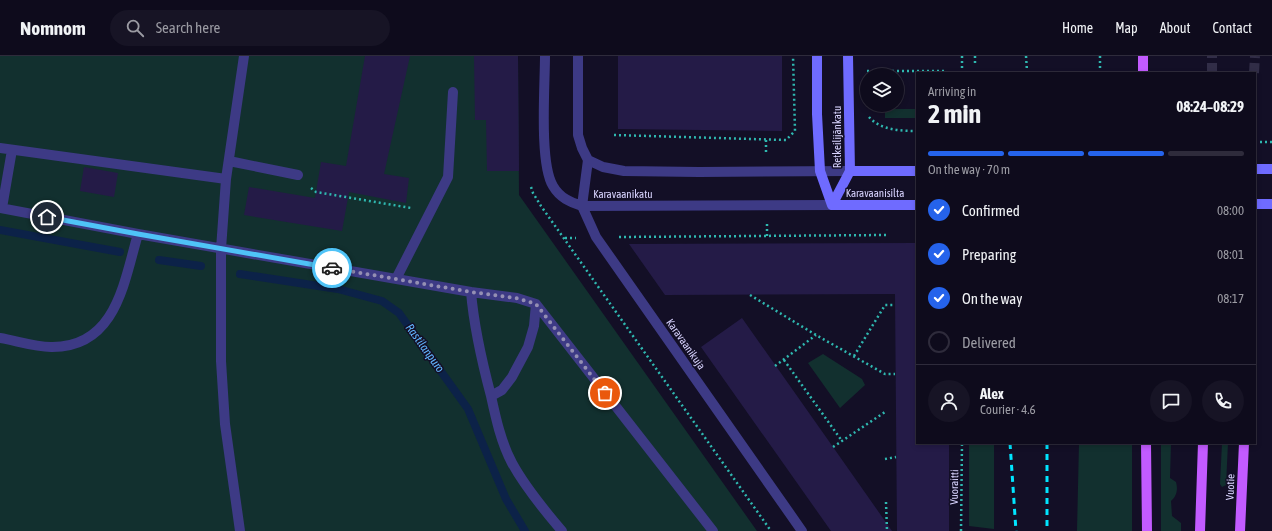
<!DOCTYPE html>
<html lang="en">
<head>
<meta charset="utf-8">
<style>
	:root { --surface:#0e0b1c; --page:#171425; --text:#f1f3f6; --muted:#9b9ba3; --line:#2e2b3b; --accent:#2563eb }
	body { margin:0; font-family:"Asap Condensed",sans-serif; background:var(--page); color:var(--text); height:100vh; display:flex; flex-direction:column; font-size:15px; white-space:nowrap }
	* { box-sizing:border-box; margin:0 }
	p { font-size:13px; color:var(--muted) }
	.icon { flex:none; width:22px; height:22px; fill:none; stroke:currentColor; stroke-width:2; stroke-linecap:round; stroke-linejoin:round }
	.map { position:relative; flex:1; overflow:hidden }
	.drawer { position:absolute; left:916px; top:16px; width:340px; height:372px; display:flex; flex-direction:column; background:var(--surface); border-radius:0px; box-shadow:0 2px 6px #0003,0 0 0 1px var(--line) }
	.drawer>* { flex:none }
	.tools { position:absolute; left:860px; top:12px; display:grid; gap:8px }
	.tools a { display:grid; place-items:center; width:44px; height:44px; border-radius:50%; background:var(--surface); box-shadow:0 2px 6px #0003,0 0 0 1px var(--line); font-size:20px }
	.pin { position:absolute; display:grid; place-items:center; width:34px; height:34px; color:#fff; margin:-17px; border:2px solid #fff; border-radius:50%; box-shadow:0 1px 4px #0007 }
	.courier { position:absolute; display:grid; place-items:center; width:40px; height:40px; margin:-20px; border:3px solid #4fc3f7; border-radius:50%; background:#fff; color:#222; box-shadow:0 1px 5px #0007 }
	.head em { font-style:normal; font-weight:700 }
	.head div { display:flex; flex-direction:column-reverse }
	.head { display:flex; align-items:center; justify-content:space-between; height:68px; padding:0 12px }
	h1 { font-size:26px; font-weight:700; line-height:30px }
	.bar { display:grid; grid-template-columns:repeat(4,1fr); gap:6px 4px; align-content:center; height:48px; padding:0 12px }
	.bar i { height:5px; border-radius:3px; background:var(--line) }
	.bar .on { background:var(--accent) }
	.bar p { grid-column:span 4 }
	.line { display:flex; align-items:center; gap:10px; padding:0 12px; border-top:1px solid var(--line) }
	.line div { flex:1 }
	.round { display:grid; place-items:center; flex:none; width:42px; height:42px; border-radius:21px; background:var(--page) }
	ol { padding:0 12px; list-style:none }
	li { display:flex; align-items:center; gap:12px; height:44px }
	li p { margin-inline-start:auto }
	li .icon { padding:4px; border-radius:50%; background:var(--accent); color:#fff; stroke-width:4 }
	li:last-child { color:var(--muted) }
	li i { width:22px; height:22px; border:2px solid var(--line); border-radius:50% }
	header { display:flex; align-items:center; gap:24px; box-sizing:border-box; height:56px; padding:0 20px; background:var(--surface); border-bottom:1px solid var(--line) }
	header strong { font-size:19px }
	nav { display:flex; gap:22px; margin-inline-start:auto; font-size:14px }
	.search { width:280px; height:36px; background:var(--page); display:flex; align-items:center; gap:10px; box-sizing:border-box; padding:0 14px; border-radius:22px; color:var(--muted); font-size:15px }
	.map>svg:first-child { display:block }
	.green { fill:#12302f }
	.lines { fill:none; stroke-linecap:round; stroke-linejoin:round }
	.stream { stroke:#0c2248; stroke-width:8 }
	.building { fill:#241b47 }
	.primary-tunnel { stroke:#312d47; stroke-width:10; stroke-dasharray:10 5; stroke-linecap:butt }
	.path { stroke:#2fb8b0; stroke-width:2.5; stroke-dasharray:2 3; stroke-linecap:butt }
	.lane { stroke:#3d3a85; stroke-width:10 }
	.street { stroke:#3d3a85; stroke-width:10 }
	.secondary { stroke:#6f6bff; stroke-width:10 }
	.primary { stroke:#c25bff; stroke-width:10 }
	.rail { stroke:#00e5ff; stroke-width:3; stroke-dasharray:6 5; stroke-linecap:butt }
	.done { stroke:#948fb3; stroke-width:4; stroke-dasharray:0 7.2 }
	.route { stroke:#4fc3f7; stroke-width:5 }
	.labels { text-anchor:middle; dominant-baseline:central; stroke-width:3; stroke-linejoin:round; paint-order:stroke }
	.street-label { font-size:11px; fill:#d9d4ff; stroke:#130f26 }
	.water-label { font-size:12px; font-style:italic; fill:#62b6ff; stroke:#130f26 }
</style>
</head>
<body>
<header>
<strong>Nomnom</strong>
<div class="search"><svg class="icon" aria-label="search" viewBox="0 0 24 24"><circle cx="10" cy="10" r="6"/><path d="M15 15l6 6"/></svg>Search here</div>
<nav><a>Home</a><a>Map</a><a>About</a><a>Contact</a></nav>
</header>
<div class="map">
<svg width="1272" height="475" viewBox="0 0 1272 475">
	<rect width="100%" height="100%" fill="#130f26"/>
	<path class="green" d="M0,0h518l1,139 238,336h-757z
		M885,49h7l1,4h24v9h-32z
		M823,298l39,25 3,6 -25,23 -32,-45z
		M969,387h25v86l-25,-3z
		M1079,387h53v88h-55z
		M1161,387h10l-1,35 6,4c2,7 1,14 -5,19l1,15 9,7v8h-20z
		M1222,387h6l-2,42 -4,2 -2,-3z"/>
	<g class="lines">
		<path class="stream" d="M0,174l120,22
			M159,204l42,6
			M240,218l98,15 44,12 17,12 69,96 38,90 19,32"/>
	</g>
	<path class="building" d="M365,0h45l-26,118 25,4 -3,25 -57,-11 -7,39 -98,-16 5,-28 66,11 6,-36 25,4z
		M474,0h44l1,115h-32l-1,-51h-11z
		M618,0h164v75l-164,-2z
		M84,111l34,6 -4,24 -34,-6z
		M917,187v200h32v88h-52l-2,-237 -230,1 -36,-51z
		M742,262l91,129 59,84h-61l-130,-184z"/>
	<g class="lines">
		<path class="primary-tunnel" d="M1212,17v-17
			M1254,17l1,-17"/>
		<path class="path" d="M962,0v17
			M975,0v9
			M1026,0l1,15
			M1100,0v17
			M867,15h78v2
			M869,61c11,13 32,14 48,14
			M614,79l172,5 9,-9 -2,-75
			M766,84v13
			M1255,86h17
			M531,131l2,6 8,13 230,325
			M311,132l5,4 95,16
			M767,168v12
			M619,181l268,-2
			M565,182h11
			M750,239l66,40 69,39h10
			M854,300l31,-51h10
			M784,304l58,81
			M775,310l41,-31
			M833,391l52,-35
			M885,403l11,-2
			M886,446l1,29
			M961,475l1,-88"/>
		<path class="lane" d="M0,92l226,31
			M229,105l69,14
			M0,152l138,26 333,58
			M2,152l10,-58
			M396,223l52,-102 5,-85
			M0,282c17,3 35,9 51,9 65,1 73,-65 87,-113
			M491,340l11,-6 10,-13 16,-30 6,-21 2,-22
			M240,475l-15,-107 -4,-63v-112l5,-70 18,-123
			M562,475c-18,-21 -37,-44 -50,-68 -11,-21 -16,-44 -21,-67 -9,-34 -17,-68 -20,-104l46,6 19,6 177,227"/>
		<path class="street" d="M545,0c0,29 -6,107 8,130 7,12 17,16 29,20l250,-1
			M578,0v79l4,13 6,12 15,7 21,4 75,1 151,-1
			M588,104l-6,46 14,31 206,294"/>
		<path class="secondary" d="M817,0v58l3,57 12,34
			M1255,113h17
			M850,115h67
			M1255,148h17
			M832,149l18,-34 -2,-115
			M832,149h85"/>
		<path class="primary" d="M1143,0v17
			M1146,387l1,88
			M1200,475l3,-88
			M1240,475l4,-88"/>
		<path class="rail" d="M1010,387l6,88
			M1047,387v88"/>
	</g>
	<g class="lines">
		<path class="done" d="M332,212l139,24 45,6 20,6 69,89"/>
		<path class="route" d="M47,161l91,17 194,34"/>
	</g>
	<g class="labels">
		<g class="street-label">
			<text transform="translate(837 81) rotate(-90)">Retkeilijänkatu</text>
			<text x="875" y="137">Karavaanisilta</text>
			<text x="623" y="138">Karavaanikatu</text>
			<text transform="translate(686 288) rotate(55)">Karavaanikuja</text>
			<text transform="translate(954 431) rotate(-89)">Vuoraitti</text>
			<text transform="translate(1230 431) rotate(-88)">Vuotie</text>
		</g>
		<g class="water-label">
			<text transform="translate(425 292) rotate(54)">Rastilanpuro</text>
		</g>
	</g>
</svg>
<div class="tools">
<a><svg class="icon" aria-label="layers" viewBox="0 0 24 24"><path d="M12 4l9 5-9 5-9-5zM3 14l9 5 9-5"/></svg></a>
</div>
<div class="pin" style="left:605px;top:337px;background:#ea580c"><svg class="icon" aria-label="bag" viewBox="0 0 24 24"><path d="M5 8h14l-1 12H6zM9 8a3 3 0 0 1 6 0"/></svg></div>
<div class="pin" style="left:47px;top:161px;background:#1f2937"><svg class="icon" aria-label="home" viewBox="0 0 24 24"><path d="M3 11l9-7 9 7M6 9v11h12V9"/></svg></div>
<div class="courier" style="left:332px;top:212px"><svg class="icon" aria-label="car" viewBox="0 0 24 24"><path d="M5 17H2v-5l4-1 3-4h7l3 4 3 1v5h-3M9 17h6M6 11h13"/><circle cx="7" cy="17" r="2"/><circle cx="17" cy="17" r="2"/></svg></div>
<section class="drawer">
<div class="head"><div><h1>2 min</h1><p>Arriving in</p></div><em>08:24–08:29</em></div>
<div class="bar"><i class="on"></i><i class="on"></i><i class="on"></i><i></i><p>On the way · 70 m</p></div>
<ol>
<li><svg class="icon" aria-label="check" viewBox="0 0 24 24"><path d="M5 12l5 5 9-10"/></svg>Confirmed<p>08:00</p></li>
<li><svg class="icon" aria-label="check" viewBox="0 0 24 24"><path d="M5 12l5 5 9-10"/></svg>Preparing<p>08:01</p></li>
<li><svg class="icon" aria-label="check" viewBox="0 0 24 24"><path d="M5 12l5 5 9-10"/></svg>On the way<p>08:17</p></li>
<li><i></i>Delivered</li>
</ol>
<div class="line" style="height:72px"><a class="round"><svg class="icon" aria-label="person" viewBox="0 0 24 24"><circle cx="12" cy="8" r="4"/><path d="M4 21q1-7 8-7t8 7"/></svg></a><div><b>Alex</b><p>Courier · 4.6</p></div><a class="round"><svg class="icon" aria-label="chat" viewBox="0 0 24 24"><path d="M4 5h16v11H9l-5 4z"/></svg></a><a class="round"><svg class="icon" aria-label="phone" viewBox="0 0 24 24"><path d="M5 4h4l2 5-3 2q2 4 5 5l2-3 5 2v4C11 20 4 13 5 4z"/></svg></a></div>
</section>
</div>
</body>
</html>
